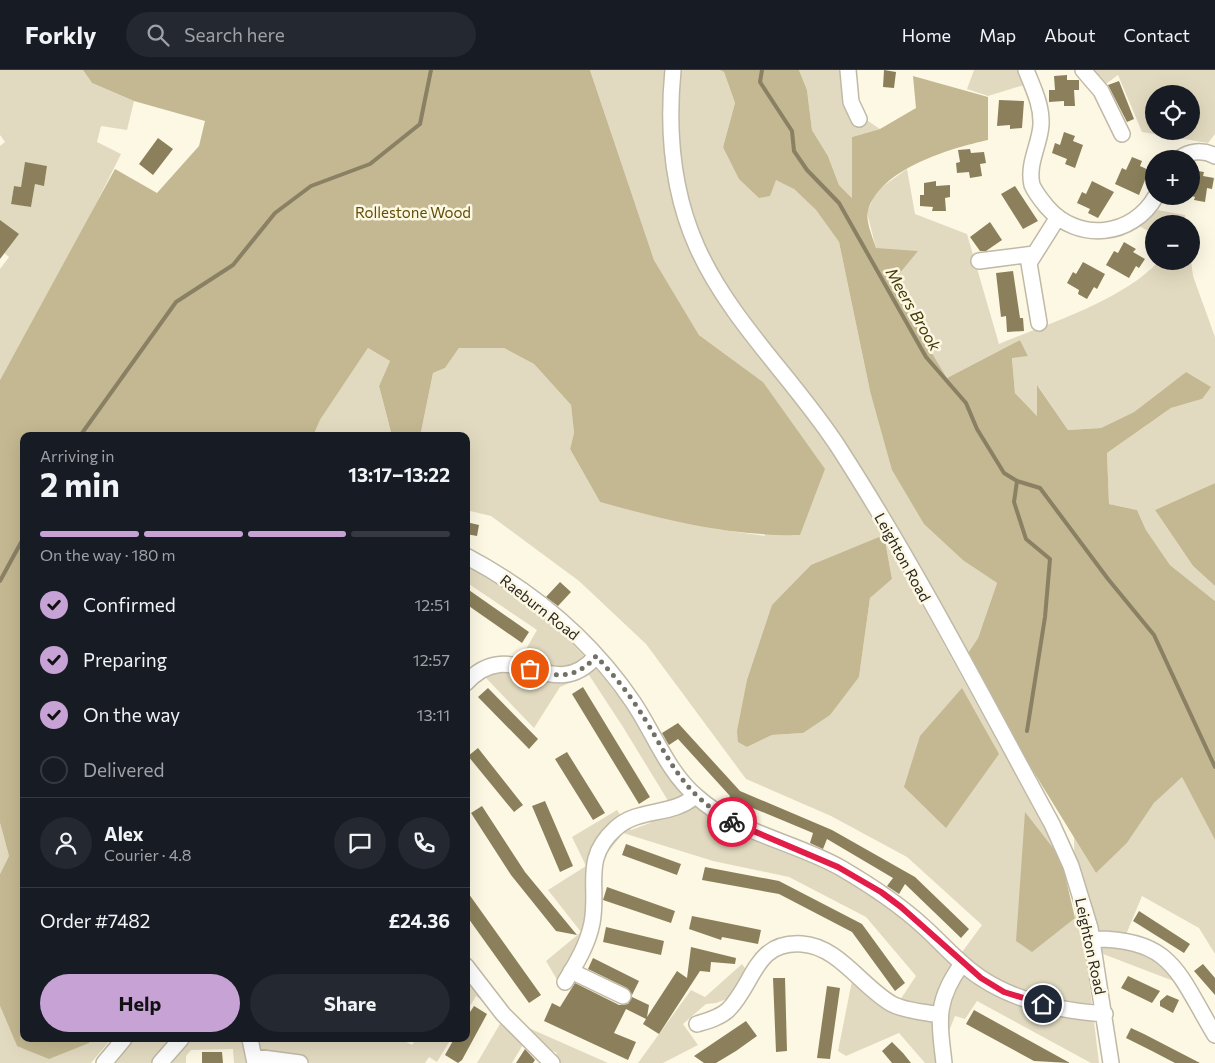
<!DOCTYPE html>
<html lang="en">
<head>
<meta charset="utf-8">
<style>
	:root { --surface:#171b24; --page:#242831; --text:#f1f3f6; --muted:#9ea1a6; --line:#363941; --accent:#c7a2d5 }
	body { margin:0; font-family:Commissioner,sans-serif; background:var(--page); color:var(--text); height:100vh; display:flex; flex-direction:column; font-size:19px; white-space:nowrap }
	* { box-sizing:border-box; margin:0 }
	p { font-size:16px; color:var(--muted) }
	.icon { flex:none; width:28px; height:28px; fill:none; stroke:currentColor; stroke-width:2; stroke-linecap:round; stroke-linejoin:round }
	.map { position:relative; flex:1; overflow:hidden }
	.panel { position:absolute; left:20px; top:362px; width:450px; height:610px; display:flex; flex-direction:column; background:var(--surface); border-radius:10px; box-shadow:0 5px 20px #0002 }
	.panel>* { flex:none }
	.tools { position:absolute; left:1145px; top:15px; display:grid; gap:10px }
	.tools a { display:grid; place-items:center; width:55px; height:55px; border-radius:50%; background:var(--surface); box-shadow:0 5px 20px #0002; font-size:25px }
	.pin { position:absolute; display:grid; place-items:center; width:42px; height:42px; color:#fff; margin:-21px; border:2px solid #fff; border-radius:50%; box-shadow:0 1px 5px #0007 }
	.courier { position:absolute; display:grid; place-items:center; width:50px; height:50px; margin:-25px; border:4px solid #e11d48; border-radius:50%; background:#fff; color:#222; box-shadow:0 1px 6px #0007 }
	.overview em { font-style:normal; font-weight:700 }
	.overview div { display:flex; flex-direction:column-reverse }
	.overview { display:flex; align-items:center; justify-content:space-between; height:85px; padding:0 20px }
	h1 { font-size:32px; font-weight:700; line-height:38px }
	.bar { display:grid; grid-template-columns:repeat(4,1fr); gap:8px 5px; align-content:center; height:60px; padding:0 20px }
	.bar i { height:6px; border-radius:4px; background:var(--line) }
	.bar .on { background:var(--accent) }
	.bar p { grid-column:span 4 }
	.line { display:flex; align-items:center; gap:12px; padding:0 20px; border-top:1px solid var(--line) }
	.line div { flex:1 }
	.round { display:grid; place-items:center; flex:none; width:52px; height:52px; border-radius:26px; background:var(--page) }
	ol { padding:0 20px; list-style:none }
	li { display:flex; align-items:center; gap:15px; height:55px }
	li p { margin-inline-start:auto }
	li .icon { padding:5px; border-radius:50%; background:var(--accent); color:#111; stroke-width:4 }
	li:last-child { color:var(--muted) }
	li i { width:28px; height:28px; border:2px solid var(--line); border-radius:50% }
	.action { display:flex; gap:10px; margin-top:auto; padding:10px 20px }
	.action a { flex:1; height:58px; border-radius:30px; background:var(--accent); color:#111; font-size:20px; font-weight:700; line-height:58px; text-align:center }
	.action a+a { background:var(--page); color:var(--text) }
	header { display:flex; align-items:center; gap:30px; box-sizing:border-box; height:70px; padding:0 25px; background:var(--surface); border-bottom:1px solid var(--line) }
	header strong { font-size:24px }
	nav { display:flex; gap:28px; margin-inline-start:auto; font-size:18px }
	.search { width:350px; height:45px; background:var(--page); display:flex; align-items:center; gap:12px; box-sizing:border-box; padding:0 18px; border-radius:28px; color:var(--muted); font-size:19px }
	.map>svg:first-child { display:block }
	.green { fill:#e2dac0; fill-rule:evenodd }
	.forest { fill:#c3b891 }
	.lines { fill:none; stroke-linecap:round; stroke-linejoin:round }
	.stream { stroke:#8a8165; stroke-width:4 }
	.building { fill:#8b805b }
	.minor-casing { stroke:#bfb9a6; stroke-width:18 }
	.minor { stroke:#fff; stroke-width:15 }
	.done { stroke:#737065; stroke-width:5; stroke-dasharray:0 9 }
	.route { stroke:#e11d48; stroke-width:6 }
	.labels { text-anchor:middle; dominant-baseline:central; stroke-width:5; stroke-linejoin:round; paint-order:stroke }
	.park-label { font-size:15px; fill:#604f09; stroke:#fdf8e4 }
	.street-label { font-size:15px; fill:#292720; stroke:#fdf8e4 }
	.water-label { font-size:16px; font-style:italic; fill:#443804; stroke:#fdf8e4 }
</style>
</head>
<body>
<header>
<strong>Forkly</strong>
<div class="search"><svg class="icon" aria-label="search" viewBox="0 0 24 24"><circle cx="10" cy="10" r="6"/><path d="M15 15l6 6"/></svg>Search here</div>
<nav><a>Home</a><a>Map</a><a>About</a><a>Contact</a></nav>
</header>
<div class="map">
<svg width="1215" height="993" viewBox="0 0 1215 993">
	<rect width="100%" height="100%" fill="#fdf8e4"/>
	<path class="green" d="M0,0h83l9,13 42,18 -7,29 -26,-4 -4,16 24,12 -34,68 -87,158v-111l9,-12 -5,-4 14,-19 -18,-12v-76l5,-4 -5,-7zM25,93l22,3 -3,19 -9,-1 -4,23 -20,-4 3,-17 7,1z
		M590,0h130l4,2 11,31 -12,44 71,42 22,21 23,32 31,149 94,170 33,22 -19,55 -10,15 -67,-119 -17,1 177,323 -36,-45 50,105 -1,-81 22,36 31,-30 27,-40 28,-27 33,64v114l-16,-26 -57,-32 -17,41 33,20 18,25 -91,-35 14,116h-8l-114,-62 -12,18 -10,-3 -19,47h-11l-26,-30 -53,23 -8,-5 14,-70 40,31 24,-36 -50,-59 -77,-40 -76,-16 -90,-28 -31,39 -3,70 -30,41 -13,-22 35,-29 -33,-42 38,-24 -14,-29 45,-27 14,20 19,-7 20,-19 -47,-77 -34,-52 -29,12 -26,41 -48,-50 36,-22 15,-26 -71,-48v-18l15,6 44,30 41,37 33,35 34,43 27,49 41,46 49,27 76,30 55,32 76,60 25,-34 -75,-68 -76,-41 -85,-37 -100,-135 -67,-63 -88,-65 -25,-6v-74h-50l5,-4 12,-59 12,-5 14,-20h45l30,16 37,41 3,28 -4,16 30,53 116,27 49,7 -2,-154 -64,-47 -45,-75zM884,465l8,44 -22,19 -11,79 -56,56 -31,2 -25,12z
		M799,0h43l5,37 33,22 -28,8 1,62 -14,-14 -11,-29 -16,-26 -5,-40z
		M974,0h45l5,15 -36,11 -21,-7z
		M1094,0h121v64l-7,9 -66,-11 -24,-57 -15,11zM1154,24h37v37h-37z
		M907,99l8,45 52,20 32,110c50,-21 123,-43 160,-83h32l2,15 22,61v146l-60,27 38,56 22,20v15l-45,-36 -24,-35 -9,-20 -28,-6 -2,-51 64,-45 31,-9 -16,-27 -52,40 -33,16 -33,2 -30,-44 -1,30 -22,-23 -3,-36 16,-1 -8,-16 -73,38 -26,-43 -45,-87 -9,-35 9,-22z
		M1158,140l27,5 1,9h-32v10l-15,-8z
		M368,278l22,13 -11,25 13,50h-79l7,-16z
		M0,753l9,33 -9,18z
		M742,894l7,10 -17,23 -16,6 -10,1 -23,20 15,21 -35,18h-25l53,-73 14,7z
		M466,909l65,50 77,34h-57l6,-10 -30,-15 -15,25h-35l27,-46 -28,-21 -10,17z
		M0,936l17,40 72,-3 4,-4h18l-20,24h-91z
		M132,969h269l11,6 4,-6h35l-14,23 -8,-5 -4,6h-191l-1,-14 -42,1 -5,6v7h-73z"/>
	<path class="forest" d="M83,0h507l64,190 45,75 64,47 62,87 -25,66c-67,2 -135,-15 -200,-33l-30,-53 4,-16 -3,-28 -37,-41 -30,-16h-45l-14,20 -12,5 -12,59 -5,4h-24l-13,-50 11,-25 -22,-13 -48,72 -7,16h-289v603h69l-4,4 -40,16 -32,-13 -17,-40v-132l9,-18 -9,-33v-443l115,-211 42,24 42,-47 6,-25 -71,-20 -42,-18z
		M720,0h79l8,20 5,40 16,26 11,29 13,13v-61l28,-8 36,-21 -3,-32 75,21v43c-37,8 -109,29 -120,71 -3,9 5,27 8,37l42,3 -24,29 27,55 26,43 73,-38 8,16 -16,2 3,35 22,23v-31l31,45 33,-2 33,-16 52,-40 25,15 -9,12 -31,9 -64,45 2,51 28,6 9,20 24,35 45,36v239l-33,-63 -28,26 -27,40 -31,30 -74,-120 -54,-100 10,-15 19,-55 -33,-22 -40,-37 -32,-54 -22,-79 -31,-149 -23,-32 -22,-21 -18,-9 -6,16 -11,2 -20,-19 -16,-32 12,-44 -11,-31z
		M1215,413v103l-22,-20 -38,-56z
		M884,465l8,44 -22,19 -11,79 -29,38 -27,18 -31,2 -25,12 -9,-5 -1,-11 10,-51 25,-75 39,-40z
		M962,618l37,66 -53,74 -42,-41 16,-51z
		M1025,742l36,46 14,60 -43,34 -16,-11z"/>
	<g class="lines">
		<path class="stream" d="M762,0l-2,12 32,49 2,20 13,19 32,33 87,154 40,46 11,26 27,44 13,8 23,7 68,91 46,56 61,132
			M80,366l96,-134 57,-37 42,-52 36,-27 59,-22 50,-40 11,-54
			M1017,411l-3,21 12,37 24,20 -5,58 -18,114
			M0,511l24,-44"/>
	</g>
	<path class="building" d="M884,0l12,2 -2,16 -11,-1z
		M1067,5v5h12v10h-5l1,16h-11v-5l-15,1v-12h6l-1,-14z
		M1119,11l15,38 -7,3 -19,-37z
		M999,30l25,1 -2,27 -12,1v-4l-13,1z
		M1064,62l11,4 -2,5 10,4 -8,23 -10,-4 2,-5 -15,-6 3,-10 5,2z
		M158,68l15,11 -20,26 -14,-11z
		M970,79l1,4 13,-1 2,11 -6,1 2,12 -12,2 -1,-6 -12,1 -1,-10 4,-1 -2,-12z
		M1132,87l10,4 -2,5 13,6 -4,10 -4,-2 -6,15 -24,-11 7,-16 4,2z
		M25,92l22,4 -3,20 -9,-2 -4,23 -20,-3 3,-18 7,1z
		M1191,100l13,2 -1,4 11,2 -2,11 -5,-1 -2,14 -11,-2 1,-3 -4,-1z
		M936,111v5l14,-1v12l-5,1 1,13h-14l1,-4 -13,-1v-11h4v-12z
		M1092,111l22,11 -16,26 -10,-5 2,-4 -13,-6 5,-11 4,2z
		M1015,116l23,35 -15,8 -22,-35z
		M0,150l19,14 -19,25z
		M990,152l12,18 -16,11h-6l-10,-14z
		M1124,172l12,7 -3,3 12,7 -6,9 -3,-2 -7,12 -23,-13 8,-14 4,2z
		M1083,192l22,12 -8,15 -3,-2 -7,12 -9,-5 1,-4 -12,-7 6,-11 3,2z
		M1013,201l7,47h3l1,13 -17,1 -1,-16 -5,1 -5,-44z
		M466,452l13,3 -2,11 -11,-2z
		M560,512l11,10 -13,14 -12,-9z
		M466,518l63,44 -7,11 -56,-39z
		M583,617l67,110 -11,7 -67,-110z
		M488,618l50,51 -9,10 -51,-52z
		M678,653l62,68 92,39 83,47 54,52 -8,9 -56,-54 -6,10 -12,-8 6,-8 -66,-39 -4,10 -13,-6 3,-10 -70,-29 -5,9 -13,-7 5,-10 -52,-57 -9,6 -2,-3 -5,-9z
		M478,678l45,57 -9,7 -46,-56z
		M567,682l38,61 -12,7 -38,-61z
		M545,731l28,65 -13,6 -28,-66z
		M482,736l43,66 52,63 -21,-4 -45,-56 -40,-62z
		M626,774l55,20 -4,11 -55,-20z
		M705,797l74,14 83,43 43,59 -10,8 -43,-59 -73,-38 -77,-14z
		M607,817l68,24 -4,12 -68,-23z
		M466,820l75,105 -12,8 -63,-88z
		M1139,841l51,33 -6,9 -51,-32z
		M692,846l69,14 -3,14 -36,-7 -1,3 -32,-11z
		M606,857l58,14 -3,14 -58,-13z
		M691,877l45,11 -1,6 -24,-2 -1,10 -10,-1 -41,63 -16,-10 3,-5 -20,-10 -12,24 22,9 -8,18 -84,-39 8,-18 8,4 15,-24 44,22 9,-1 4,-7 17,8 -2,12 30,-46 10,7z
		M593,888l46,23 -7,14 -5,-7 -39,-19z
		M1203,894l12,14v17l-21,-24z
		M1128,906l32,15 -8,12 -31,-15z
		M773,908h12l2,73 -11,1z
		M827,916l13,2 -10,71 -13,-1z
		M1167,925l12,5 -6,13 -13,-7v-5z
		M474,936l13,8 -25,46 -4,3 -13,-8 9,-16h12v-21z
		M974,940l38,21 58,32 -36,-2 -68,-37z
		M746,951l11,15 -21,15 -20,12h-12l-10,-7z
		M1131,958l13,6 56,29h-25l-23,-12 -26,-13z
		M892,972l11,11 8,10h-19l-10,-12z
		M525,979l10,11 -2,3h-17z
		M202,982h20l1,11h-21z"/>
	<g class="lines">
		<defs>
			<path id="minor" d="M673,0c-6,61 -1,121 24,177 33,74 98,133 142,201 78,121 144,250 213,376l19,42 19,62 21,135
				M848,0l3,32 8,17
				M1026,0c7,18 16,35 15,55 -1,19 -14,39 -9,60 3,7 10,16 15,22 31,36 86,30 109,-11
				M1083,0l18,21 21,43
				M1179,89c10,-8 24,-10 36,-3
				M979,191l55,-7
				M1039,253l-10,-60 29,-46
				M466,486c66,35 125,84 167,146 21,31 34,69 63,94 42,38 97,45 145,72 29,17 57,35 83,59 19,17 35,37 57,51 36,24 81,33 124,36
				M466,613c46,-51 87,24 130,-27
				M1093,869c80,-1 85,35 122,96
				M466,896l37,48 49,49
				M571,901l52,25
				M565,912c11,-18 23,-38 27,-59 7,-37 -10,-64 23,-94 23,-22 57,-12 80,-33
				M697,954c10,-3 22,-6 31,-14 27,-27 26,-69 74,-66 36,2 60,43 90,60 13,7 33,8 48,11
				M250,969l5,24
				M255,987l45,6
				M104,993l20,-24
				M160,993l21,-24
				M944,993c-5,-43 -9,-62 18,-99"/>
		</defs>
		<use href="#minor" class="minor-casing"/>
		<use href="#minor" class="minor"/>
	</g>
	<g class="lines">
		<path class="done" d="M530,599c27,9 47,10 66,-13 13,14 26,29 37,45 35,50 41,87 99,121"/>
		<path class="route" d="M732,752l106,45 43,25 20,15 80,71 23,14 39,12"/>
	</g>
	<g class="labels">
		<g class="park-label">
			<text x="413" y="142">Rollestone Wood</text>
		</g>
		<g class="street-label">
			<text transform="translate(903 487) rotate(61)">Leighton Road</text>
			<text transform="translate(540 537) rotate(38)">Raeburn Road</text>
			<text transform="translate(1091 876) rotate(78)">Leighton Road</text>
		</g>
		<g class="water-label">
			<text transform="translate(914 239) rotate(60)">Meers Brook</text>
		</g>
	</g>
</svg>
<div class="tools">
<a><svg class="icon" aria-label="locate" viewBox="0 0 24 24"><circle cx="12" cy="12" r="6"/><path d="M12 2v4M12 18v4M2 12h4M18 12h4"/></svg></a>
<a>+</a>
<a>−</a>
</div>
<div class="pin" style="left:530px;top:599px;background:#ea580c"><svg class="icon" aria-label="bag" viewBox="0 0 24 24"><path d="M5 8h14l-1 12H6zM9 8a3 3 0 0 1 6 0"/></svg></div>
<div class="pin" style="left:1043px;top:934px;background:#1f2937"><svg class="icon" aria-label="home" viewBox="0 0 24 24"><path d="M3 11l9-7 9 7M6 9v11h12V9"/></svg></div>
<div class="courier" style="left:732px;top:752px"><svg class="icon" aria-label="bike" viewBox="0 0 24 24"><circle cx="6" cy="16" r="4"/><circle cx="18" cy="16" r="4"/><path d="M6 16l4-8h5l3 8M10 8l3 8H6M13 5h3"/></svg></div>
<section class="panel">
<div class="overview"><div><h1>2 min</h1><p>Arriving in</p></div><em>13:17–13:22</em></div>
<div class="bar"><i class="on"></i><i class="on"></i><i class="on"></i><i></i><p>On the way · 180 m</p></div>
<ol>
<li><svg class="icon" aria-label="check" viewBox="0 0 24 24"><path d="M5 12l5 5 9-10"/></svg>Confirmed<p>12:51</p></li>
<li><svg class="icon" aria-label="check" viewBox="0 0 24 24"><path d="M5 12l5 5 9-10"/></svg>Preparing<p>12:57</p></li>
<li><svg class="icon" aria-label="check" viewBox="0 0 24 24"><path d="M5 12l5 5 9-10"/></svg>On the way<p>13:11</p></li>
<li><i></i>Delivered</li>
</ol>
<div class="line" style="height:90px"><a class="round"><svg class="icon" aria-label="person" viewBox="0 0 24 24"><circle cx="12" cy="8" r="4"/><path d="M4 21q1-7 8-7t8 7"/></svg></a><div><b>Alex</b><p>Courier · 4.8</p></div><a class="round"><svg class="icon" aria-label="chat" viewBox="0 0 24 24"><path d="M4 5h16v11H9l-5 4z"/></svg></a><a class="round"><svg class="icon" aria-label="phone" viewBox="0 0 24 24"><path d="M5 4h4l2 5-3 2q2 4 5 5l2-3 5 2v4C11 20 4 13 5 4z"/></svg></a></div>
<div class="line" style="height:65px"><div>Order #7482</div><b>£24.36</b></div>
<div class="action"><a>Help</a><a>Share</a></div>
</section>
</div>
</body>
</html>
